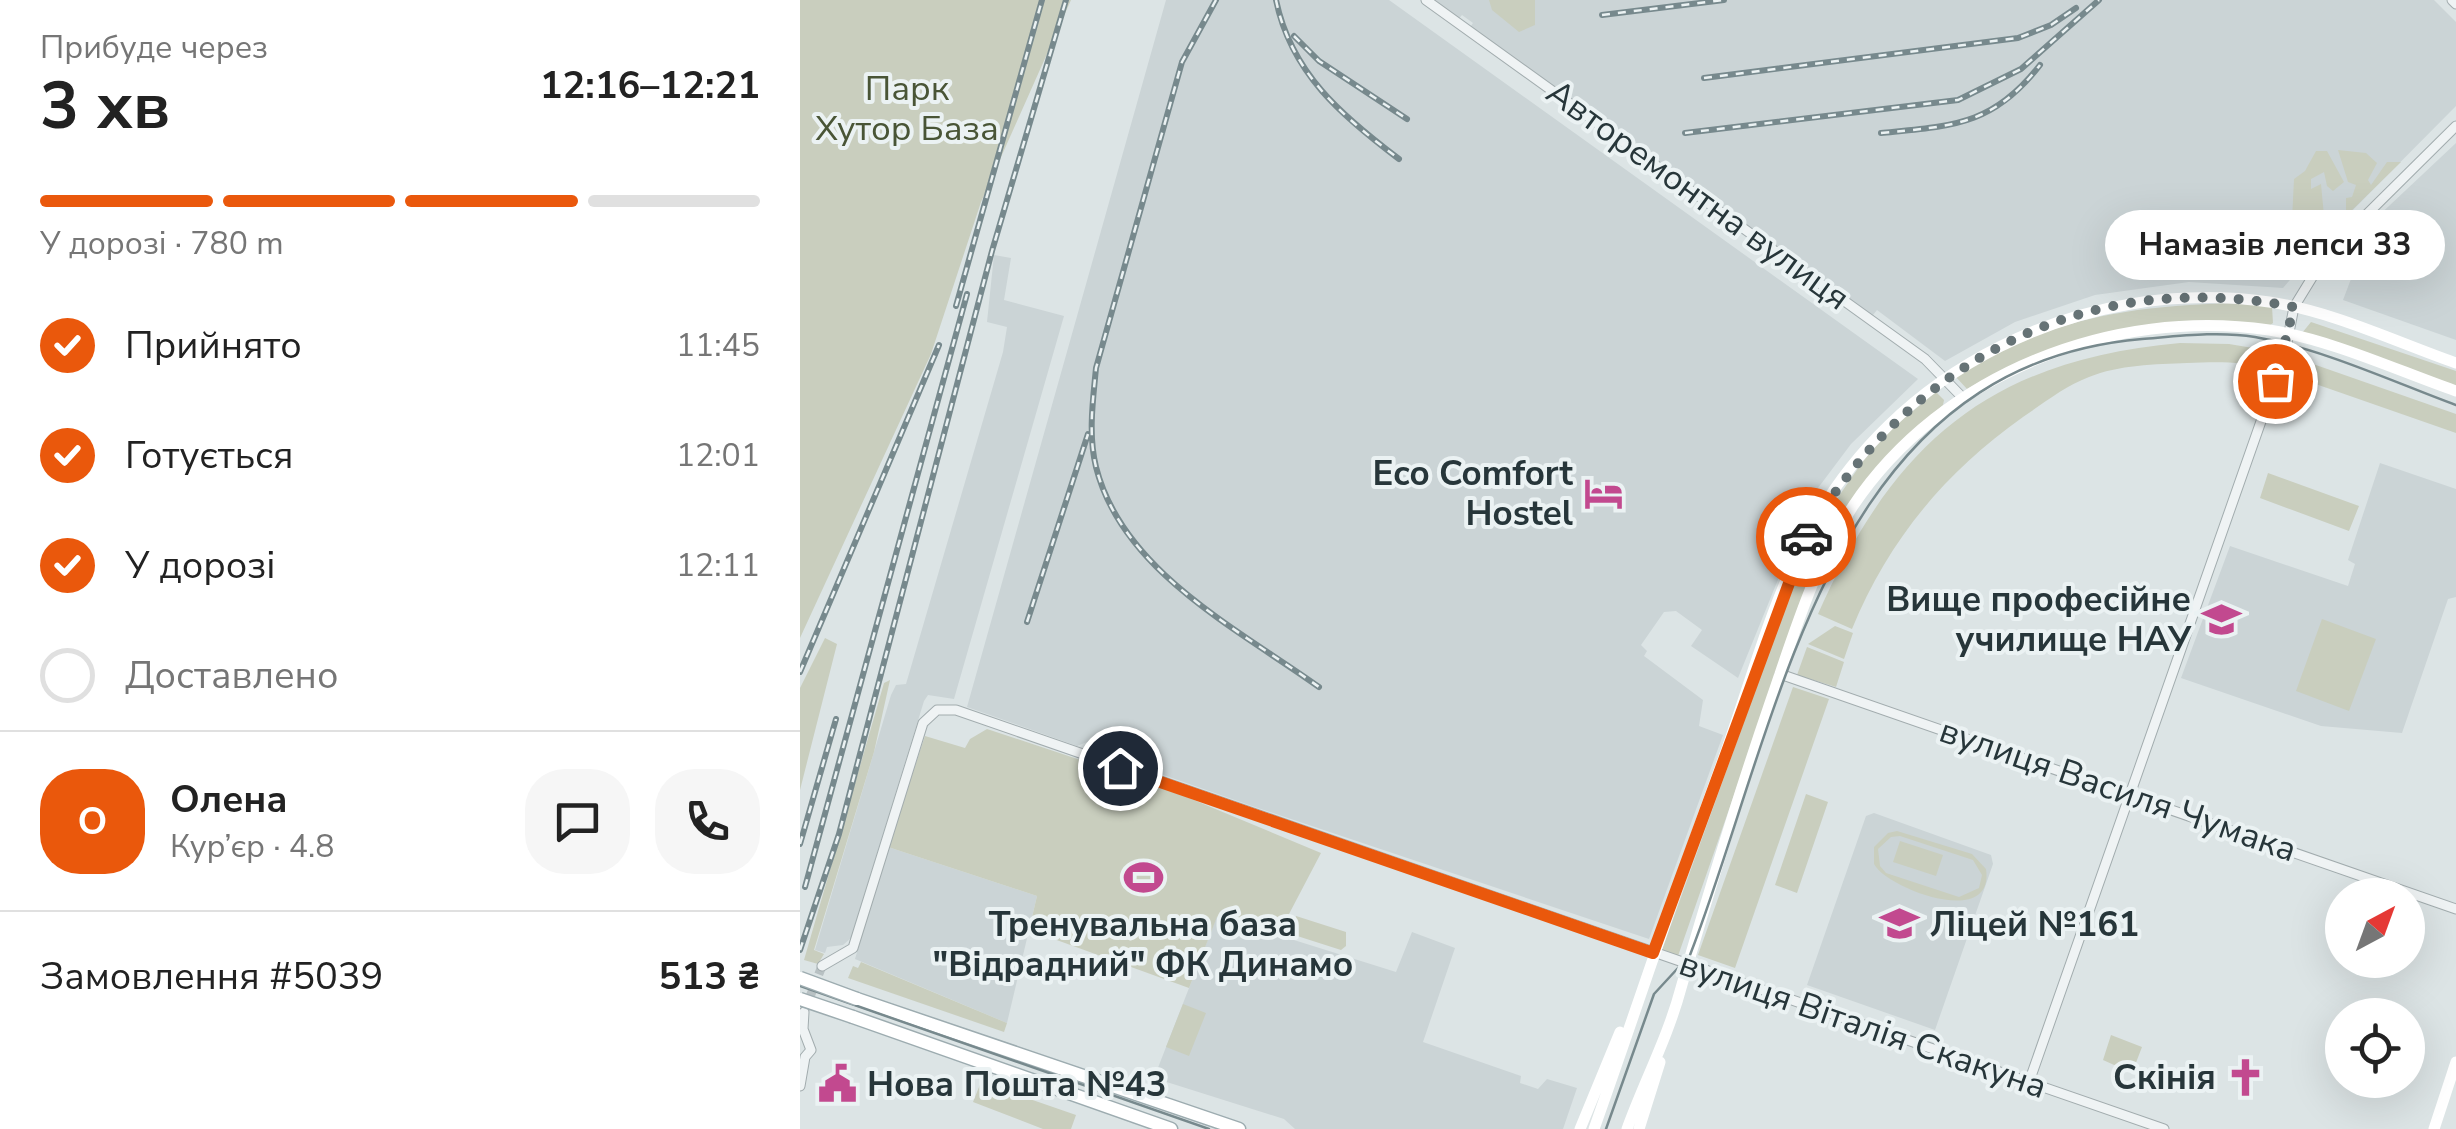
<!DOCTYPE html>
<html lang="uk">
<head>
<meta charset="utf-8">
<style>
	:root { --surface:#fff; --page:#f6f6f6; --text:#222; --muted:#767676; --line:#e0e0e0; --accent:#ea580c }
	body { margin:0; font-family:"Nunito Sans",sans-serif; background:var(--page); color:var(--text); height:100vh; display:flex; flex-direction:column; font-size:38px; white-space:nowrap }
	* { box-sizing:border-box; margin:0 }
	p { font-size:32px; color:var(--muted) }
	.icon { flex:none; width:55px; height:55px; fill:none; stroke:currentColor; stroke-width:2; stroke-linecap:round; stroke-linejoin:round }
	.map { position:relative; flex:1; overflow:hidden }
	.details { display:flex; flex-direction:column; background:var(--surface); width:800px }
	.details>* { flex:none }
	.needle { width:65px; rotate:41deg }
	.tools { position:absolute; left:1525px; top:878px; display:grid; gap:20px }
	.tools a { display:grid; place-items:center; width:100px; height:100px; border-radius:50%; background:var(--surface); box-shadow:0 10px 40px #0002; font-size:50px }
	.pin { position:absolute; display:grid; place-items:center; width:85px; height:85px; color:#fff; margin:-42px; border:5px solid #fff; border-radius:50%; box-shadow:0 2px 10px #0007 }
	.courier { position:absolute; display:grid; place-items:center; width:100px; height:100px; margin:-50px; border:8px solid #ea580c; border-radius:50%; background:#fff; color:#222; box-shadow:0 2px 12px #0007 }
	.bubble { position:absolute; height:70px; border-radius:35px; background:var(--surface); box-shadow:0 10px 40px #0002; font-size:32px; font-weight:700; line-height:70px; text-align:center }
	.overview em { font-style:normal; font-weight:700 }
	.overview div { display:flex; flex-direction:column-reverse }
	.overview { display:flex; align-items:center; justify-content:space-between; height:170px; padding:0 40px }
	h1 { font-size:65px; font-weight:700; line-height:75px }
	.bar { display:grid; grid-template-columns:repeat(4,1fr); gap:15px 10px; align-content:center; height:120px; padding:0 40px }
	.bar i { height:12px; border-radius:8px; background:var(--line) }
	.bar .current { background:var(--accent) }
	.bar p { grid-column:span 4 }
	.line { display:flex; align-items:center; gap:25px; padding:0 40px; border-top:2px solid var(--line) }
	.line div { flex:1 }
	.round { display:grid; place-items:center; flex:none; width:105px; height:105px; border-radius:40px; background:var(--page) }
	ol { padding:0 40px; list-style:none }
	li { display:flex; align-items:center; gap:30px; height:110px }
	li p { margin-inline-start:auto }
	li .icon { padding:10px; border-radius:50%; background:var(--accent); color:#fff; stroke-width:4 }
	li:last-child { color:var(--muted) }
	li i { width:55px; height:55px; border:5px solid var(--line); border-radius:50% }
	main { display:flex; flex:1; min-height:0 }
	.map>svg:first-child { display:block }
	.built { fill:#cbd4d6 }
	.green { fill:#c9cebe; fill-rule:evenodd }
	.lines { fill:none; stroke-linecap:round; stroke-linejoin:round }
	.street-tunnel { stroke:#b8c1c3; stroke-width:9; stroke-dasharray:9 4.5; stroke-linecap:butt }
	.street-casing { stroke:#a2acae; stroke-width:11 }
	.primary-casing { stroke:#9dacb0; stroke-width:15 }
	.street { stroke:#eff3f4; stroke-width:9 }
	.secondary { stroke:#fff; stroke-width:11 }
	.primary { stroke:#fff; stroke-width:12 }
	.tram { stroke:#77898d; stroke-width:2.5 }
	.rail-casing { stroke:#77898d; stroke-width:6 }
	.rail { stroke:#ebf2f3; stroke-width:2.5; stroke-dasharray:8; stroke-linecap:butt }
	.primary-bridge-casing { stroke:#9dacb0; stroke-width:15; stroke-linecap:butt }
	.primary-bridge { stroke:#fff; stroke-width:12 }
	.done { stroke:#667376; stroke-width:10; stroke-dasharray:0 18 }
	.route { stroke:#ea580c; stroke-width:12 }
	.labels { text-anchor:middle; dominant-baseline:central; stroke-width:8; stroke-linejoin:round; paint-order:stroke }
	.park-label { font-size:35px; fill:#495536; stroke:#ebf2f3 }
	.street-label { font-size:35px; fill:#27363a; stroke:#ebf2f3 }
	.poi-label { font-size:35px; font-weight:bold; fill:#27363a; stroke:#ebf2f3; text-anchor:end }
</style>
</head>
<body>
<main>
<section class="details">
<div class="overview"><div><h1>3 хв</h1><p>Прибуде через</p></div><em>12:16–12:21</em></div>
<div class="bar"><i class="current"></i><i class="current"></i><i class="current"></i><i></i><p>У дорозі · 780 m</p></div>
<ol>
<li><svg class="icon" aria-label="check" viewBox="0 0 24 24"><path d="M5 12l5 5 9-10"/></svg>Прийнято<p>11:45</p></li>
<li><svg class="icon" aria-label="check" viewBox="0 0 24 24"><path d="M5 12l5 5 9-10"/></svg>Готується<p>12:01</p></li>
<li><svg class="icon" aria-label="check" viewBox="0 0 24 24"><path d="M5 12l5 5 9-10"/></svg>У дорозі<p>12:11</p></li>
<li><i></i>Доставлено</li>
</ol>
<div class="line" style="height:180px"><b class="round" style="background:var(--accent);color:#fff">О</b><div><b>Олена</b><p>Кур’єр · 4.8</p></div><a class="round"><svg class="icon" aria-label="chat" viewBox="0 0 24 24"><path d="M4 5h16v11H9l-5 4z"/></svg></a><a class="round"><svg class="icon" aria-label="phone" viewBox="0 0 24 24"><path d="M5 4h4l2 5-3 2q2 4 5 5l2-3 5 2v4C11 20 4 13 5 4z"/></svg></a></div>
<div class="line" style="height:130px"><div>Замовлення #5039</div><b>513 ₴</b></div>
</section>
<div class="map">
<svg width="1656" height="1129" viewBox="0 0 1656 1129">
	<rect width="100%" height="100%" fill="#dce4e5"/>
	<path class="built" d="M366,0h223l529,379 -67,65 -39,52 -74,182 -47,-32 11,-16 -26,-19 -12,1 -23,33 6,6 -3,5 59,44 -4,26 24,9 -74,204 -400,-134 -151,-53 -11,-10 -10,4 -110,-39z
		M622,0h1012l22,22v84l-120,121 -53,61 -94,-6 -94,13 -80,27 -70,39 -68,-51 -8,10 -403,-287 7,-10 -11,-8 -5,6z
		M1656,143v197l-113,-40 30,-79z
		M194,255l17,3 -7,42 60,16 -110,383 -26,-4 -4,6 -73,237 -8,7 -16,2 -2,6 -10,-3 76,-255 5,-10 10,-1 97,-332 4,-25 -20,-5z
		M1580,463l76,26v108l-8,2 -46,134 -81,-7 -140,-48 49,-132 118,40 7,-22 -7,-4z
		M1074,813l117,42 2,9 -58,166 -128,-45 59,-169z
		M88,847l149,49 -30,127 -152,-64z
		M417,916l179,56 16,-40 43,16 -32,94 98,34 -1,7 18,6 9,-10 30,9 -14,41h-268l-11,-10 -130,-41z"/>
	<path class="green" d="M0,0h271l-90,202 -50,152 -131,284z
		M689,0h46v25l-16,7 -27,-22z
		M1538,150l28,3 11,10 -9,17 3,5 16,-23h14l-55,54v-18l6,-1 4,-12 -8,-3z
		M1516,151h11l17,31 -11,9 -6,-5 -3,-14 -13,7v10l10,-5 3,32 12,11 -44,-7 2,-41 11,-8z
		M1433,303l39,4 1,16 -4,3c-127,1 -188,-1 -302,63l-12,-13c98,-58 165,-69 278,-73z
		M1511,322l145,49v16l-154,-54z
		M1380,343l49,1 48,8 -6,17c-29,-8 -54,-7 -84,-6 -31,1 -69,2 -98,14 -24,9 -45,26 -66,40 -78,55 -135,124 -171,212l-34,-15c76,-172 172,-254 362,-271z
		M1493,357l163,57v19l-169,-59z
		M1136,392l8,8 -1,5 -70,66 -52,74 -143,411 -16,-6 148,-412 53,-77 28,-32z
		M1468,473l91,33 -10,25 -89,-33z
		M1522,619l54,20 -27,72 -53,-20z
		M1035,626l18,7 -9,26 -36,-15z
		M25,638l12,6 -37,146v-102z
		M1007,647l37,15 -8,25 -39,-12z
		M90,680l-16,72 -60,198 10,4 -6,10 -14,-4 80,-277z
		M993,687l36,12 -94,269 -37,-13z
		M187,729l178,59 156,65 -43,82 -61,-18 -28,71 -160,-58 8,-34 -149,-49 37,-111 40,12 5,-9z
		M1006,794l22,8 -31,91 -22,-8z
		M1097,831l75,23 14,15c9,61 -100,19 -112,-5v-17l14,-14zM1100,836l73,24 9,15 -3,13 -20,9 -73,-24 -6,-7 -2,-17 13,-12z
		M1100,841l43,14 -7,21 -43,-14z
		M496,916l50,16v14l-5,4 -50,-16z
		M61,962l146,61 -3,9 -156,-54 5,-12 5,2z
		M383,1004l23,9 -17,43 -23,-9z
		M1311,1035l31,12 -10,26 -29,-13z
		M181,1082l95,33 -5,14h-28l-70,-27z"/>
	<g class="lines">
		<path class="street-tunnel" d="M4,1012l18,-46"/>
		<defs>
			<path id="street" d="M626,0l499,359 38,39
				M1652,0l4,4
				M980,674l676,235
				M22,966l31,-18 70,-225 14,-13h19l1208,419
				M1229,1082l256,-729 9,-46 19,-31 45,-53 98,-97
				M0,1086l5,-29 6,-7 -8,-21 1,-17"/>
			<path id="primary" d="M57,999l382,130
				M53,1017l318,112"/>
		</defs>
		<use href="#street" class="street-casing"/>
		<use href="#primary" class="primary-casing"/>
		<use href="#street" class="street"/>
		<path class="secondary" d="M780,1129l40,-97
			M794,1129c44,-124 85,-249 130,-372 26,-73 47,-152 82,-220 86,-169 278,-261 463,-235 63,9 127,40 187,61
			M827,1129c17,-47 41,-92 54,-141 28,-97 57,-192 90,-288 23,-66 43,-135 82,-194 89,-133 261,-199 416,-176 63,10 127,40 187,61
			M839,1129l21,-67
			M1634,1129l22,-67"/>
		<use href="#primary" class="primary"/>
		<path class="tram" d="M0,986l409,143
			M806,1129l48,-135 36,-39c92,-237 136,-589 452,-616 37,-3 77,-8 113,-2 68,12 136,44 201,68"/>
		<defs>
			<path id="rail" d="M416,0l-34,62 -86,306c-3,32 -8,66 0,99 26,104 142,162 223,220
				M476,0c15,73 66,116 123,159
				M802,15l122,-15
				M494,36l25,25 88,58
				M904,78l314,-40 33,-13 25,-17
				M885,133l273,-33 63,-31 78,-69
				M1081,133c71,-7 112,-7 159,-68
				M156,306l86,-306
				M227,622l61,-188
				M0,672l139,-327
				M0,844l36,-125
				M5,887l162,-593
				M0,950l39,-116 153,-583 74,-251"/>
		</defs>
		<use href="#rail" class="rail-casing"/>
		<use href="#rail" class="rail"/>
		<defs>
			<path id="primary-bridge" d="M0,978l57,21
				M0,999l53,18"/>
		</defs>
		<use href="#primary-bridge" class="primary-bridge-casing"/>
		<use href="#primary-bridge" class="primary-bridge"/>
	</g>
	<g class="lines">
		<path class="done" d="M1006,537c105,-177 282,-271 488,-230l-19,74"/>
		<path class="route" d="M320,768l533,185 153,-416"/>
	</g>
	<defs>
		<symbol id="hotel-bare" viewBox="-9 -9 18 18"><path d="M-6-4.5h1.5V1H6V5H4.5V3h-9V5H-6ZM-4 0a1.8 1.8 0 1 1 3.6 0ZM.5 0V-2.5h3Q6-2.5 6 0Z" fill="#c2498f" stroke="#ebf2f3" stroke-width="2.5" paint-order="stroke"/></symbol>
		<symbol id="university-bare" viewBox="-9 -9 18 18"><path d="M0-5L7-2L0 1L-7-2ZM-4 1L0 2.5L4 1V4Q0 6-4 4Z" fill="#c2498f" stroke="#ebf2f3" stroke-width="2.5" paint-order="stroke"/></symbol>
		<symbol id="stadium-bare" viewBox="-9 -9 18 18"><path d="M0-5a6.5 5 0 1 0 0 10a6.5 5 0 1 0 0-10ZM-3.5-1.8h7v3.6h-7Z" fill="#c2498f" stroke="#ebf2f3" stroke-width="2.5" paint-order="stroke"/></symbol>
		<symbol id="school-bare" viewBox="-9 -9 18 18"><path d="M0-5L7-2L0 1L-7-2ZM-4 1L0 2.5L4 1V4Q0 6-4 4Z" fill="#c2498f" stroke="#ebf2f3" stroke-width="2.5" paint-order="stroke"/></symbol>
		<symbol id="church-bare" viewBox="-9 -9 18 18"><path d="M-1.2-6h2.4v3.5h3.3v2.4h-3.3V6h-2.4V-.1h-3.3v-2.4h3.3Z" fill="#c2498f" stroke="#ebf2f3" stroke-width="2.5" paint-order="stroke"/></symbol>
		<symbol id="civic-bare" viewBox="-9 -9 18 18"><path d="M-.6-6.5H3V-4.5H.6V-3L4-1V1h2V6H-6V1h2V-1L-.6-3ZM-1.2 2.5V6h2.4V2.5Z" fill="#c2498f" stroke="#ebf2f3" stroke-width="2.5" paint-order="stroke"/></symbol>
	</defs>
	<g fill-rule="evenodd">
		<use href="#hotel-bare" x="776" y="466" width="55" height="55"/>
		<use href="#university-bare" x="1394" y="592" width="55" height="55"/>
		<use href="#stadium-bare" x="316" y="850" width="55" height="55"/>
		<use href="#school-bare" x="1072" y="896" width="55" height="55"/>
		<use href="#church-bare" x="1418" y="1050" width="55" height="55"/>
		<use href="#civic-bare" x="10" y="1056" width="55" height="55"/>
	</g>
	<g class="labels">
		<g class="park-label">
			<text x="107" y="88">Парк<tspan x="107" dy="40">Хутор База</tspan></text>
		</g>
		<g class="street-label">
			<text transform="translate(898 195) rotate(36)">Авторемонтна вулиця</text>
			<text transform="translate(1318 790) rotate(19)">вулиця Василя Чумака</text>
			<text transform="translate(1063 1025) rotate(19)">вулиця Віталія Скакуна</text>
		</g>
		<g class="poi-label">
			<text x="773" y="473">Eco Comfort<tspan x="773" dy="40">Hostel</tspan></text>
			<text x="1391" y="599">Вище професійне<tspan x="1391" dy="40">училище НАУ</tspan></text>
			<text x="343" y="924" text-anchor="middle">Тренувальна база<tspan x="343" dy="40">"Відрадний" ФК Динамо</tspan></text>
			<text x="1130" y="924" text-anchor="start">Ліцей №161</text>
			<text x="1416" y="1077">Скінія</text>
			<text x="67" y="1084" text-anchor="start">Нова Пошта №43</text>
		</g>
	</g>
</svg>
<div class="tools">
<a><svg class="needle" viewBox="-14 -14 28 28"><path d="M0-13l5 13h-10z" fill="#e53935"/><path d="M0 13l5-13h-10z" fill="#767676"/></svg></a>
<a><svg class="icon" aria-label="locate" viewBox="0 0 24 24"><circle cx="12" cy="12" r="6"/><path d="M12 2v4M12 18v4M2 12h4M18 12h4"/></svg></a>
</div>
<div class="pin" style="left:1475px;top:381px;background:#ea580c"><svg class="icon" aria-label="bag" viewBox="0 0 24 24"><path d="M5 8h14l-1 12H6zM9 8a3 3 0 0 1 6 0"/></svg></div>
<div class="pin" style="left:320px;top:768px;background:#1f2937"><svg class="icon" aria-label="home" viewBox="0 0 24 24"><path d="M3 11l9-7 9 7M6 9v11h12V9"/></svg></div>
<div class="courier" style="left:1006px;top:537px"><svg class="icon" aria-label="car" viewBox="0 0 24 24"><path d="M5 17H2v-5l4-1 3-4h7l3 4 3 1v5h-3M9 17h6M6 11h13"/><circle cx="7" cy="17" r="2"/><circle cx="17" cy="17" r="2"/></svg></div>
<div class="bubble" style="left:1305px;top:210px;width:340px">Намазів лепси 33</div>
</div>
</main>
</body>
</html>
